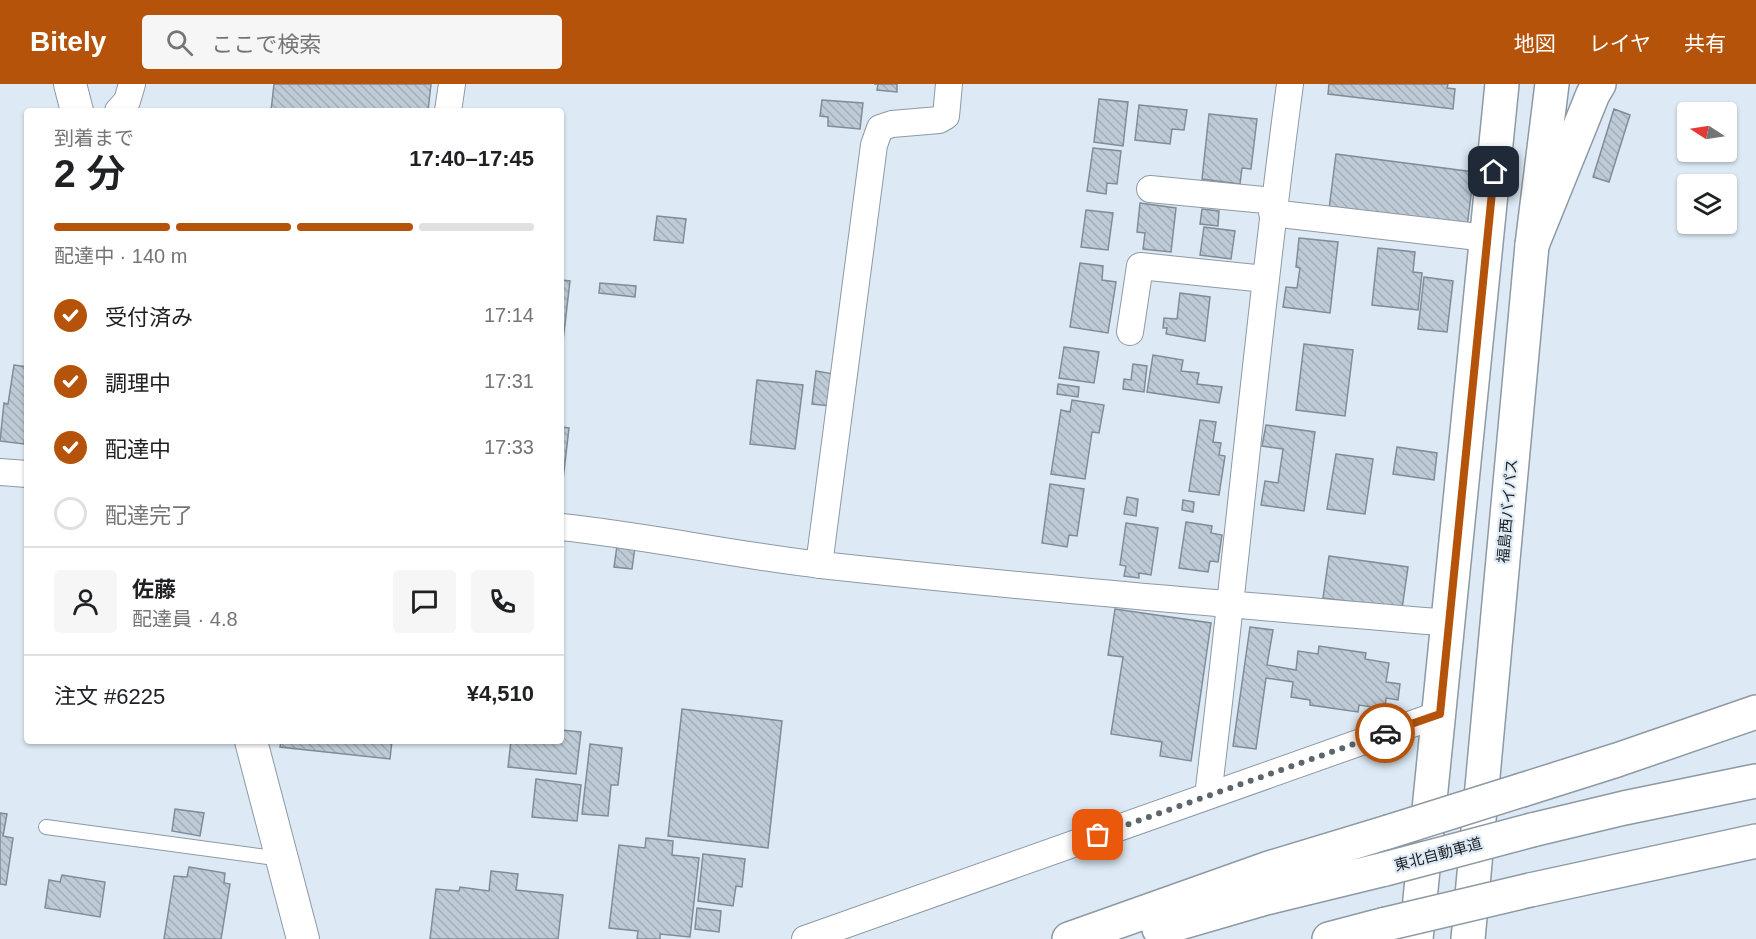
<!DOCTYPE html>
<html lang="ja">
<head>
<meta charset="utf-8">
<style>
	:root { --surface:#fff; --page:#f6f6f6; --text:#202124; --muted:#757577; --line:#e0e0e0; --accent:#b45309 }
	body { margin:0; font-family:Helvetica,"Noto Sans JP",sans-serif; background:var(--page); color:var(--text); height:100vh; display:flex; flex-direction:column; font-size:22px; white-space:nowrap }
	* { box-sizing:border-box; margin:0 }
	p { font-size:20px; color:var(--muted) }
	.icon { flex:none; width:33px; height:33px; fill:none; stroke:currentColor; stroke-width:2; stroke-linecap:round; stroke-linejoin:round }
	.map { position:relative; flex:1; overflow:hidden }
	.panel { position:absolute; left:24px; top:24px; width:540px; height:636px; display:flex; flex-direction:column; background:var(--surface); border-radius:6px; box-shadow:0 2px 4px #0004 }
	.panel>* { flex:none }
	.needle { width:39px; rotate:282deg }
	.tools { position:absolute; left:1677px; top:18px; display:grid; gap:12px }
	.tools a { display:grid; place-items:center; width:60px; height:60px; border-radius:6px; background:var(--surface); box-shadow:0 2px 4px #0004; font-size:30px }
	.pin { position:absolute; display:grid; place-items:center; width:51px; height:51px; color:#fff; margin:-26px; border-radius:12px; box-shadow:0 3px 9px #0006 }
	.courier { position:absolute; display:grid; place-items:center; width:60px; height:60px; margin:-30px; border:4px solid #b45309; border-radius:50%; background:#fff; color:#222; box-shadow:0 2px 8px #0007 }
	.head em { font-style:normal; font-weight:600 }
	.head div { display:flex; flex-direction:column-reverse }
	.head { display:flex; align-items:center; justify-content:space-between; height:102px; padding:0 30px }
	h1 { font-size:39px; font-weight:600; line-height:45px }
	.bar { display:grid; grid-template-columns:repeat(4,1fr); gap:9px 6px; align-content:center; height:72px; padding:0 30px }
	.bar i { height:8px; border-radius:4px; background:var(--line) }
	.bar .active { background:var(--accent) }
	.bar p { grid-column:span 4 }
	.line { display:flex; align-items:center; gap:15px; padding:0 30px; border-top:2px solid var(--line) }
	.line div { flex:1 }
	.round { display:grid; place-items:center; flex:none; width:63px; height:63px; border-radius:6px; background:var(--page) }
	ol { padding:0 30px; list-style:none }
	li { display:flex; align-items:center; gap:18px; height:66px }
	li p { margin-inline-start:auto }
	li .icon { padding:6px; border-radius:50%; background:var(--accent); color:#fff; stroke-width:4 }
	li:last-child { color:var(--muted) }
	li i { width:33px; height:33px; border:3px solid var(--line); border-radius:50% }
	header { display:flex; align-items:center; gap:36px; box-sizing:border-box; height:84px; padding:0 30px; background:var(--accent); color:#fff }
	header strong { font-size:28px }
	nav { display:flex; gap:33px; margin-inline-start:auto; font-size:21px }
	.search { width:420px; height:54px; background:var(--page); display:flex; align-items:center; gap:15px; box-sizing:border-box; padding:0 21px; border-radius:6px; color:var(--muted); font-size:22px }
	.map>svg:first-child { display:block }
	.building { fill:url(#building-back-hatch); stroke:#808c96; stroke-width:1.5 }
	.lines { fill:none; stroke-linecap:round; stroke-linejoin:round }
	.service-casing { stroke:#8d99a3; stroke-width:16 }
	.minor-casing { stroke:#8d99a3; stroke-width:28 }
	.tertiary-casing { stroke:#8d99a3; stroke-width:34 }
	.trunk-casing { stroke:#8d99a3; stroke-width:36 }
	.motorway-casing { stroke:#8d99a3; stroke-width:36 }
	.service { stroke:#fff; stroke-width:14 }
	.minor { stroke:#fff; stroke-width:26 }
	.tertiary { stroke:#fff; stroke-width:32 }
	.trunk { stroke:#fff; stroke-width:33 }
	.motorway { stroke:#fff; stroke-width:33 }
	.motorway-bridge-casing { stroke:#8d99a3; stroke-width:36; stroke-linecap:butt }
	.motorway-bridge { stroke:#fff; stroke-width:33 }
	.done { stroke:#5e656b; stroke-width:6; stroke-dasharray:0 10.8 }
	.route { stroke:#b45309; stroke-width:8 }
	.labels { text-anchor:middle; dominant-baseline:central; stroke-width:4.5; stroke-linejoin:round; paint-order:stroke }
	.street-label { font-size:15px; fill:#191d21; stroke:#ddeaf5 }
</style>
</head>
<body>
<header>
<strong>Bitely</strong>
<div class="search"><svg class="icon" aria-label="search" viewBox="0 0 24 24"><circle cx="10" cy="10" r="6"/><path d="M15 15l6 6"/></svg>ここで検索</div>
<nav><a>地図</a><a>レイヤ</a><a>共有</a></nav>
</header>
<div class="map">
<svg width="1756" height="855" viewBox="0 0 1756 855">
	<defs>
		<pattern id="building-back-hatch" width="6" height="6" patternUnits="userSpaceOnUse" patternTransform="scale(1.5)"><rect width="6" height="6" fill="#becbd6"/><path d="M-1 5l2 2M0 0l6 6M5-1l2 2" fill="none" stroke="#a3aeb7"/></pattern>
	</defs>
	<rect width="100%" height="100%" fill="#ddeaf5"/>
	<path class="building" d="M274,0h157l-3,27h-157z
		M874,0h23v8l-20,-2 1,-6z
		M1329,0h119l-1,4 8,1 -2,20 -125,-15z
		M1099,15l29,3 -5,44 -29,-4z
		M822,16l41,3 -3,26 -32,-3v-9l-8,-1z
		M1139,21l48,5 -3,20 -12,-1 -2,15 -35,-4z
		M1614,25l16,6 -21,67 -16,-5z
		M1209,30l48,5 -6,50 -9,-1 -2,16 -38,-5z
		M1093,64l28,3 -4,33 -10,-1 -1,11 -19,-3z
		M1336,70l138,18 -7,55 -138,-18z
		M1140,119l36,5 -5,44 -28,-3 2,-16 -8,-1z
		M1202,125l17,2 -1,15 -18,-2z
		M1086,126l27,3 -5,37 -27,-3z
		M657,132l29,3 -3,24 -29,-3z
		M1204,143l31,4 -4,28 -31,-4z
		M1299,154l39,4 -8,71 -47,-6 3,-20 11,1 3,-20 -4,-1z
		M1378,164l37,4 -2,20 9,1 -4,37 -46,-5z
		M1080,179l23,3 -1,14 14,2 -8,51 -38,-6z
		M1424,193l29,4 -6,51 -29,-3z
		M561,196l9,1 -9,77z
		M600,199l36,3 -1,11 -36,-4z
		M1180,209l30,4 -5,44 -39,-7 1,-6h-4l1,-10 13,1z
		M1304,260l49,6 -8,66 -49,-6z
		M1064,263l35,5 -5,31 -35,-5z
		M1153,271l30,5 -2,11 18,2 -2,11 25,3 -3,16 -72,-11z
		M1133,280l14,2 -3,26 -21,-3 1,-10 7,1z
		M14,281l13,2v56l-3,21 -24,-3 4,-38 4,1z
		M816,287l18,3 -4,32 -18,-2z
		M757,296l46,5 -8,64 -45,-5z
		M1058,300l21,3 -1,10 -21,-3z
		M1072,316l32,5 -5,28 -7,-1 -7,47 -34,-5 10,-64 9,2z
		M1200,336l16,2 -3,20 8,1 -2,12 6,1 -6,39 -30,-4z
		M1266,341l49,7 -11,79 -43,-6 4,-24 13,2 5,-34 -21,-3z
		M561,343l8,1 -8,69z
		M1397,363l40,6 -3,27 -41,-6z
		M1336,370l37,5 -8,55 -38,-5z
		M1050,400l34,5 -7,47 -8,-1 -2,12 -25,-4z
		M1127,413l11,2 -2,17 -12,-2z
		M1183,416l11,2 -1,10 -11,-2z
		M1186,438l26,4 -1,7 11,2 -4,27 -8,-1 -2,11 -29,-4z
		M1126,439l32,5 -7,47 -12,-2v5l-15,-2 2,-10 -6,-1z
		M617,462l18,1 -3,22 -18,-2z
		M1329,472l79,11 -6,42 -79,-11z
		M1115,525l96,14 -20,138 -31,-5 2,-14 -51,-8 12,-77 -15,-2z
		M1250,543l23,3 -6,35 29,5 2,-19 20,3 1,-8 47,7 -1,6 24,4 -3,19 14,2 -2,16 -12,-2 -1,11 -26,-4 -1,7 -48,-7v-5l-19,-3 2,-15 -27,-4 -10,71 -23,-3z
		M682,625l100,12 -14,127 -100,-12z
		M561,646l20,2 -5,42 -68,-7 3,-26h50z
		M281,657h111l-2,18 -110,-12z
		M590,660l32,4 -4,37h-7l-3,31 -26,-2z
		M536,695l45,6 -4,36 -45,-4z
		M175,725l29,4 -4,23 -28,-5z
		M0,729l7,1 -4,22 10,2 -7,47 -6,-1z
		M646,754l27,3 -1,14 27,3 -9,79 -30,-3v5h-23l1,-8 -29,-3 10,-83 26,3z
		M703,770l42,5 -3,28 -6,-1 -3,20 -35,-5z
		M189,783l36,6 -1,10 6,1 -9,55h-57l10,-63 13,1z
		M491,787l27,3 -2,16 47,5 -5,44h-128l6,-50 23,2 1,-4 29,4z
		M62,791l43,7 -5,35 -55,-9 4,-28 11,2z
		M697,824l24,3 -2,21 -24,-3z"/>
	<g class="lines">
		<defs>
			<path id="service" d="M46,743l236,32"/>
			<path id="minor" d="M118,27l9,-10 5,-17
				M448,27l4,-27
				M1150,105l124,12
				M1272,129l215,25
				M1130,248l10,-66 125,13
				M0,388l27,2
				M561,443c87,9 173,28 260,38 209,23 419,40 628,58
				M819,481l55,-420 6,-17 12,-4 47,-4 7,-4 3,-32
				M1208,712c29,-237 50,-475 82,-712
				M805,855l635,-225"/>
			<path id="tertiary" d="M70,0l7,27
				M251,657l52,198"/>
			<path id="trunk" d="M1416,855l86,-855
				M1468,855l64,-694 20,-161"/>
			<path id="motorway" d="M1532,161l61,-151 6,-10
				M1522,706l95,-30 139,-48
				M1532,746l92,-22 132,-27
				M1530,806l226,-49
				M1159,845l107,-31 119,-29
				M1069,855l200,-71 119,-36
				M1329,855l57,-15"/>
		</defs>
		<use href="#service" class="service-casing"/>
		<use href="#minor" class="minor-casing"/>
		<use href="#tertiary" class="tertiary-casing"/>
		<use href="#trunk" class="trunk-casing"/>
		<use href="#motorway" class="motorway-casing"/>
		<use href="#service" class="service"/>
		<use href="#minor" class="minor"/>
		<use href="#tertiary" class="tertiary"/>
		<use href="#trunk" class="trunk"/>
		<use href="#motorway" class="motorway"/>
		<defs>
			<path id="motorway-bridge" d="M1388,748l134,-42
				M1385,785l147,-39
				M1386,840l144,-34"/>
		</defs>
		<use href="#motorway-bridge" class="motorway-bridge-casing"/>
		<use href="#motorway-bridge" class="motorway-bridge"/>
	</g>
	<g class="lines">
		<path class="done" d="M1098,751l287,-102"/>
		<path class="route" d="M1385,649l55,-19 54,-542"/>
	</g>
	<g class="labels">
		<g class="street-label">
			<text transform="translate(1507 427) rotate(-85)">福島西バイパス</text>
			<text transform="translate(1438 770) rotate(-15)">東北自動車道</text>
		</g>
	</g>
</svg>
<div class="tools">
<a><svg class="needle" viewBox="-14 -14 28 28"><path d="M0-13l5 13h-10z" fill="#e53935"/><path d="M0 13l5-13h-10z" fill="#757577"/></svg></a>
<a><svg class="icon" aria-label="layers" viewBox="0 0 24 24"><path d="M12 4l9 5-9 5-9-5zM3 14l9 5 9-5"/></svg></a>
</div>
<div class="pin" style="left:1098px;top:751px;background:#ea580c"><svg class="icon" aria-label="bag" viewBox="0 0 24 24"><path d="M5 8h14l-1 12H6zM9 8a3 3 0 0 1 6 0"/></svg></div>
<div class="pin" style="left:1494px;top:88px;background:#1f2937"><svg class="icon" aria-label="home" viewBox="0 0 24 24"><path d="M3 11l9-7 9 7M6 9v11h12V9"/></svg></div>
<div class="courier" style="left:1385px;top:649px"><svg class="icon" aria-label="car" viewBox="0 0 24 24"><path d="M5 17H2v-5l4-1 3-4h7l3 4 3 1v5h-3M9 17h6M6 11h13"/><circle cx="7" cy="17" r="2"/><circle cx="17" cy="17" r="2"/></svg></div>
<section class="panel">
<div class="head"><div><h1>2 分</h1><p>到着まで</p></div><em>17:40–17:45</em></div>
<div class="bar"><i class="active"></i><i class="active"></i><i class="active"></i><i></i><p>配達中 · 140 m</p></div>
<ol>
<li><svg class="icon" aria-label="check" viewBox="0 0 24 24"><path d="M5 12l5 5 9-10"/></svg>受付済み<p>17:14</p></li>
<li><svg class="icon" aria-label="check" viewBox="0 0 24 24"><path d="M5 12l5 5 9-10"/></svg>調理中<p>17:31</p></li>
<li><svg class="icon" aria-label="check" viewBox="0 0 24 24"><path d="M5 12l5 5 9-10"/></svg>配達中<p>17:33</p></li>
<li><i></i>配達完了</li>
</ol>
<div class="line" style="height:108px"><a class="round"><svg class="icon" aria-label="person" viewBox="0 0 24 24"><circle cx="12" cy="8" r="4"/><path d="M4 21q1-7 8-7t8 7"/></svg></a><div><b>佐藤</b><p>配達員 · 4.8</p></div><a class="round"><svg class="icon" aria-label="chat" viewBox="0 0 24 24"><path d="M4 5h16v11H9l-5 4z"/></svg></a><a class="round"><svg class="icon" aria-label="phone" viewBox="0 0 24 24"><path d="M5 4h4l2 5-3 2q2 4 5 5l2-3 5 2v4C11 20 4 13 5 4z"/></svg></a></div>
<div class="line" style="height:78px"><div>注文 #6225</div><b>¥4,510</b></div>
</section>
</div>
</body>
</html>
